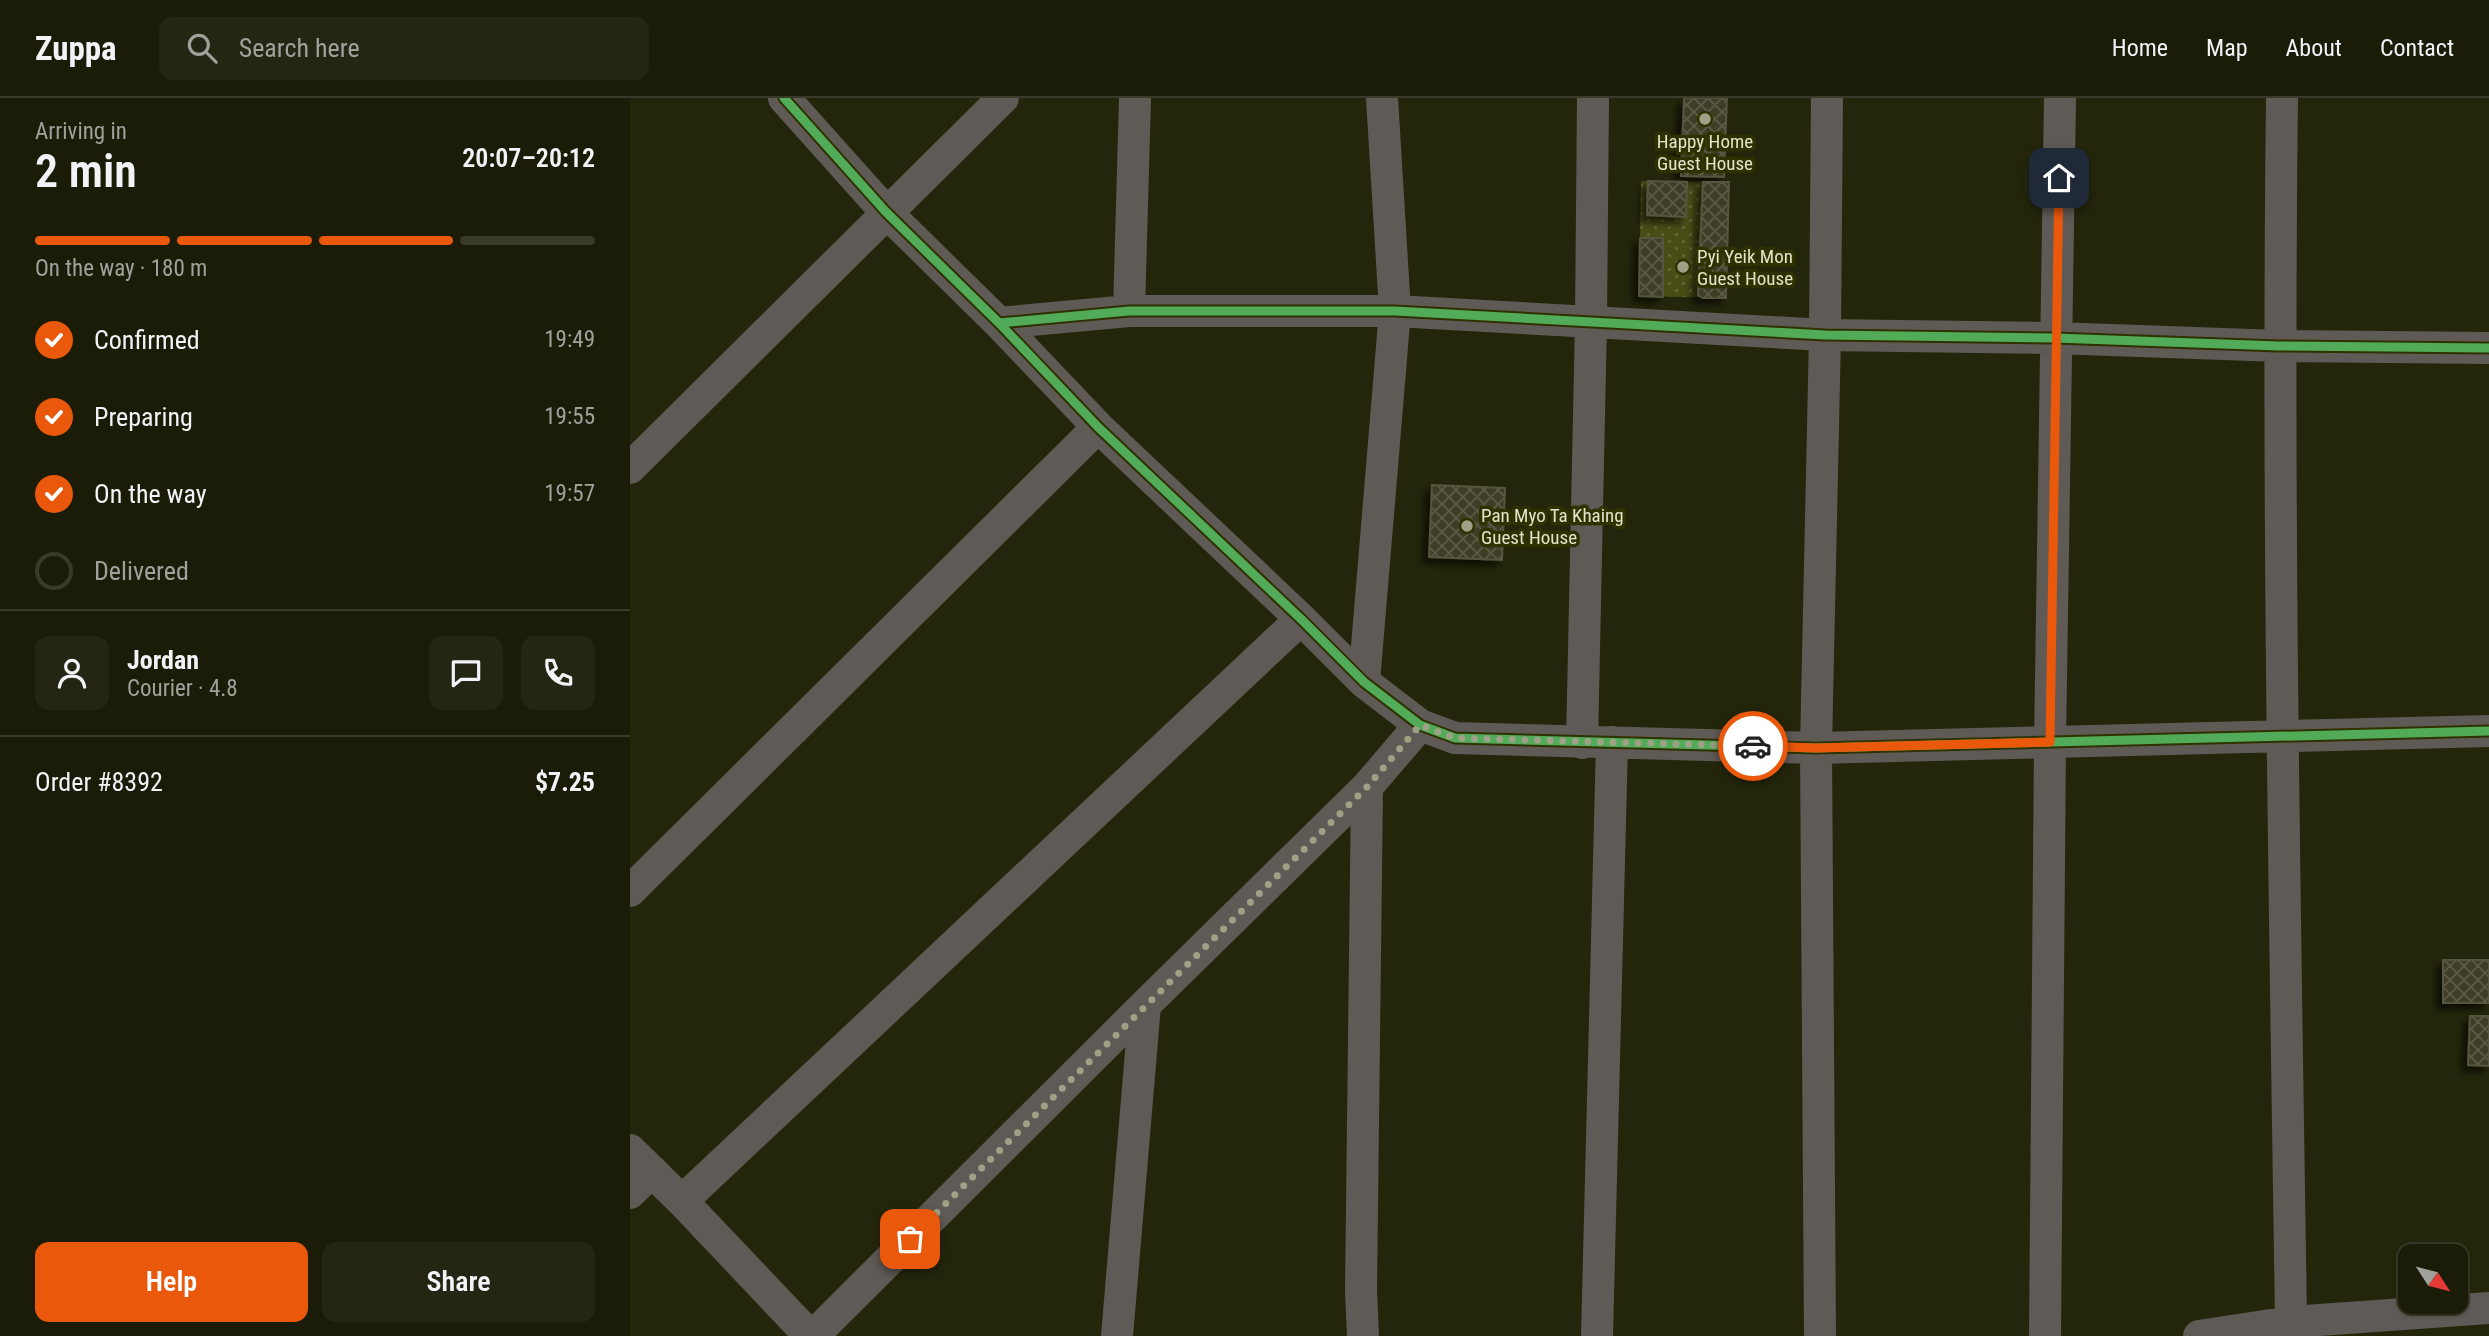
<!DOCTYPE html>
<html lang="en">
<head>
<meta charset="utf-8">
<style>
	:root { --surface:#1b1c08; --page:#242512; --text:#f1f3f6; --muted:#a0a19c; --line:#393a29; --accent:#ea580c }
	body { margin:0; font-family:"Roboto Condensed",sans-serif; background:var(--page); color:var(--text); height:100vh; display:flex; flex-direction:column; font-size:26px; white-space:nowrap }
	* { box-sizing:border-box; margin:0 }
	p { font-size:23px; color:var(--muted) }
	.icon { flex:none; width:38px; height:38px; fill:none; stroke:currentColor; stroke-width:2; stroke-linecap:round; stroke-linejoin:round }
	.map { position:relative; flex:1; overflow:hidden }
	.details { display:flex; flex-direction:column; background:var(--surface); width:630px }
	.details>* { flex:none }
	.needle { width:46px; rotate:126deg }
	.buttons { position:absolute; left:1768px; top:1146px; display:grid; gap:14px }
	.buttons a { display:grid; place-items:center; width:70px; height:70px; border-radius:14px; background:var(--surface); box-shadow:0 2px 5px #0004,0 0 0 2px var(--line); font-size:35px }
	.pin { position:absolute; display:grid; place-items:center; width:60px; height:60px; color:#fff; margin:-30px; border-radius:14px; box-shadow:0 4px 10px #0006 }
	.courier { position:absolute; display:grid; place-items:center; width:70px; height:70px; margin:-35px; border:5px solid #ea580c; border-radius:50%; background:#fff; color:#222; box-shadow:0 2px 9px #0007 }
	.overview em { font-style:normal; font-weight:600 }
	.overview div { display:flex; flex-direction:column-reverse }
	.overview { display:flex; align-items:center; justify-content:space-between; height:119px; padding:0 35px }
	h1 { font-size:46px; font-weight:600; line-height:52px }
	.bar { display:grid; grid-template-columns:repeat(4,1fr); gap:10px 7px; align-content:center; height:84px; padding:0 35px }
	.bar i { height:9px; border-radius:5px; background:var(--line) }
	.bar .active { background:var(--accent) }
	.bar p { grid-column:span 4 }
	.line { display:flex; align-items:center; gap:18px; padding:0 35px; border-top:2px solid var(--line) }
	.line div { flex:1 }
	.round { display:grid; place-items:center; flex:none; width:74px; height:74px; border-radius:14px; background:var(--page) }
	ol { padding:0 35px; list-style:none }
	li { display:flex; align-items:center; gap:21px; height:77px }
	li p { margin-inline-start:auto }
	li .icon { padding:7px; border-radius:50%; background:var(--accent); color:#fff; stroke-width:4 }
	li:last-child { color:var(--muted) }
	li i { width:38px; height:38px; border:4px solid var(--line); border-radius:50% }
	.cta { display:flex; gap:14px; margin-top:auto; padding:14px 35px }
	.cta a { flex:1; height:80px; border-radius:14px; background:var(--accent); color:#fff; font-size:28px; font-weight:600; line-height:80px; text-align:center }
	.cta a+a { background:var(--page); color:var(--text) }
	header { display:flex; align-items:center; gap:42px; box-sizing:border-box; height:98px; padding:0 35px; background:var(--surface); border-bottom:2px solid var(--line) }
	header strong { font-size:33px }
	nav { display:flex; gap:38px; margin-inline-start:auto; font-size:24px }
	.search { width:490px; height:63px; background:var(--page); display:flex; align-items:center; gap:18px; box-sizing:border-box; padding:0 24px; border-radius:14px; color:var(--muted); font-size:26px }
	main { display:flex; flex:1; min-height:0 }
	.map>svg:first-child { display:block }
	.grass { fill:url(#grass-dots) }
	.building { fill:url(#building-cross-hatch); stroke:#56543f; stroke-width:2; filter:url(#shadow) }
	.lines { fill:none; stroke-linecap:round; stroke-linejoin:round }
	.minor { stroke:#5f5a55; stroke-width:32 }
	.cycleway-casing { stroke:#2f3100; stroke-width:13 }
	.cycleway { stroke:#51ab58; stroke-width:9 }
	.done { stroke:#9fa187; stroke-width:7; stroke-dasharray:0 12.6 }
	.route { stroke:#ea580c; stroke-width:9 }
	.poi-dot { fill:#9fa187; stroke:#2f3100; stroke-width:2.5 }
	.labels { text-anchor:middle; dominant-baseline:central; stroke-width:7; stroke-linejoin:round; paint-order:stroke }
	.poi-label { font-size:19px; fill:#e1e3ca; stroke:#2f3100; text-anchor:start }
</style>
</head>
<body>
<header>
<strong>Zuppa</strong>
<div class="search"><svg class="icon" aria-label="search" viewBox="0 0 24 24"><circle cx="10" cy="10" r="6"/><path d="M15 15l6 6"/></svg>Search here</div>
<nav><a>Home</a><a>Map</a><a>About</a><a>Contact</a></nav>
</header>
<main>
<section class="details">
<div class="overview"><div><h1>2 min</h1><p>Arriving in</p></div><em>20:07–20:12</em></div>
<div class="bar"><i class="active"></i><i class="active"></i><i class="active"></i><i></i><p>On the way · 180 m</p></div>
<ol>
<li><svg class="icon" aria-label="check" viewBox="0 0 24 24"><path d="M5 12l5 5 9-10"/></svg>Confirmed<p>19:49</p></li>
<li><svg class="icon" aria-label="check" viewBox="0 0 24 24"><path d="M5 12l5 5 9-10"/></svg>Preparing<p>19:55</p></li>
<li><svg class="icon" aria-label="check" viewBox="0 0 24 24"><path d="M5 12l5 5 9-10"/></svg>On the way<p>19:57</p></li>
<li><i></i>Delivered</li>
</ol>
<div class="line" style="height:126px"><a class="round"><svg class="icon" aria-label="person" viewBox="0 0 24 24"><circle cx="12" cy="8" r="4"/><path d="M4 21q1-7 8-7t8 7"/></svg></a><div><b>Jordan</b><p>Courier · 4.8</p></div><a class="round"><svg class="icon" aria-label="chat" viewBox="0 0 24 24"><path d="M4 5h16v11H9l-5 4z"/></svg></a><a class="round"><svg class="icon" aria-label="phone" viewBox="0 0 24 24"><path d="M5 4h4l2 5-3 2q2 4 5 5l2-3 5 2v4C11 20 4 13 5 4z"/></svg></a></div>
<div class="line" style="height:91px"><div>Order #8392</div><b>$7.25</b></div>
<div class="cta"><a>Help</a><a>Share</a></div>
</section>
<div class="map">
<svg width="1859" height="1238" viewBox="0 0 1859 1238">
	<defs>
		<pattern id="grass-dots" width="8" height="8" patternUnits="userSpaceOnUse" patternTransform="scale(1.75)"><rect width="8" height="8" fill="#4a4c16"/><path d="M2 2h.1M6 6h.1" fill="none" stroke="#646637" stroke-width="1.8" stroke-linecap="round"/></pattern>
		<pattern id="building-cross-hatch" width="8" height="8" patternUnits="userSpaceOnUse" patternTransform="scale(1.75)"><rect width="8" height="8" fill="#403e28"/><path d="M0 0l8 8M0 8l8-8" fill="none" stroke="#5b5a46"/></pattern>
		<filter id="shadow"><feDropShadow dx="-6" dy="6" stdDeviation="3.5" flood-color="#0009"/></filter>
	</defs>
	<rect width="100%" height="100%" fill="#24260b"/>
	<path class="grass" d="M1011,83l88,1 -3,116 -87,-2z"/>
	<path class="building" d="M1054,0h43l-3,79 -43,-1z
		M1018,83l39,1 -1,35 -39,-2z
		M1073,84h26l-3,116h-23l-5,-3z
		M1010,140h23v59l-24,-1z
		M802,387l73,3 -3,72 -73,-3z
		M1813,862h46v43h-46z
		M1840,918h19v50l-21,-1z"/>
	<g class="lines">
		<path class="minor" d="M154,0l102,114 113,111 99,104 203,192 63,63 56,43 35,13 361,10 673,-17
			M1652,0c-5,408 3,816 9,1224
			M499,213l6,-213
			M369,225l130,-12h266l430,24 230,3 224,8 210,2
			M0,370l373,-370
			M734,584l31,-371 -13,-213
			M952,645l9,-421 2,-224
			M0,793l468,-464
			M0,1052l52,51 128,135
			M0,1095l22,-22
			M52,1103l619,-582
			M183,1238l332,-331 222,-218 53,-62
			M487,1238l28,-331
			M733,1238l-2,-45 6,-504
			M967,1238l15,-594
			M1190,1238l-4,-588 9,-413 2,-237
			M1415,1238l5,-594 10,-644
			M1569,1238l92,-14 198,-14"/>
		<defs>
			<path id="cycleway" d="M154,0l102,114 113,111 99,104 203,192 63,63 56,43 35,13 361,10 673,-17
				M369,225l130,-12h266l430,24 230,3 224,8 210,2"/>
		</defs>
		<use href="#cycleway" class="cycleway-casing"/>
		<use href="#cycleway" class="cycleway"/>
	</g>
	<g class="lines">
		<path class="done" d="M280,1141l457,-452 53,-62 35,13 298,8"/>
		<path class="route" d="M1123,648l63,2 234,-6 9,-564"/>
	</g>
	<g class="poi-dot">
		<circle cx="1075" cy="21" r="7"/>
		<circle cx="1053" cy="169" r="7"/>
		<circle cx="837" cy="428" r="7"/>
	</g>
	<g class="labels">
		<g class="poi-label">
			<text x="1075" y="43" text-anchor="middle">Happy Home<tspan x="1075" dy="22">Guest House</tspan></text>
			<text x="1067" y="158">Pyi Yeik Mon<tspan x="1067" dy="22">Guest House</tspan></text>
			<text x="851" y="417">Pan Myo Ta Khaing<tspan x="851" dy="22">Guest House</tspan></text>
		</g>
	</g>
</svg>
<div class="buttons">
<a><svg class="needle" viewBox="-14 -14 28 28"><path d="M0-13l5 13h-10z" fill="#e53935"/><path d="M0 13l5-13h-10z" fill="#a0a19c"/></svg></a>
</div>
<div class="pin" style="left:280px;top:1141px;background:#ea580c"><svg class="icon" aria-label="bag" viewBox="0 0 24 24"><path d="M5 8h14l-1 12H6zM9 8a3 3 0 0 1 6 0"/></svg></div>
<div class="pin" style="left:1429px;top:80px;background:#1f2937"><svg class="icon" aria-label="home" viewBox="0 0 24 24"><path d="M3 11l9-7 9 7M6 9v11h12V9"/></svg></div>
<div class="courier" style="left:1123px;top:648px"><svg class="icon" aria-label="car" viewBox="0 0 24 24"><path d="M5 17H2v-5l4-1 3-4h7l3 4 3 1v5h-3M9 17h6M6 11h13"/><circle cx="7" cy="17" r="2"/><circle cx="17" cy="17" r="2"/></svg></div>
</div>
</main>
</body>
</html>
